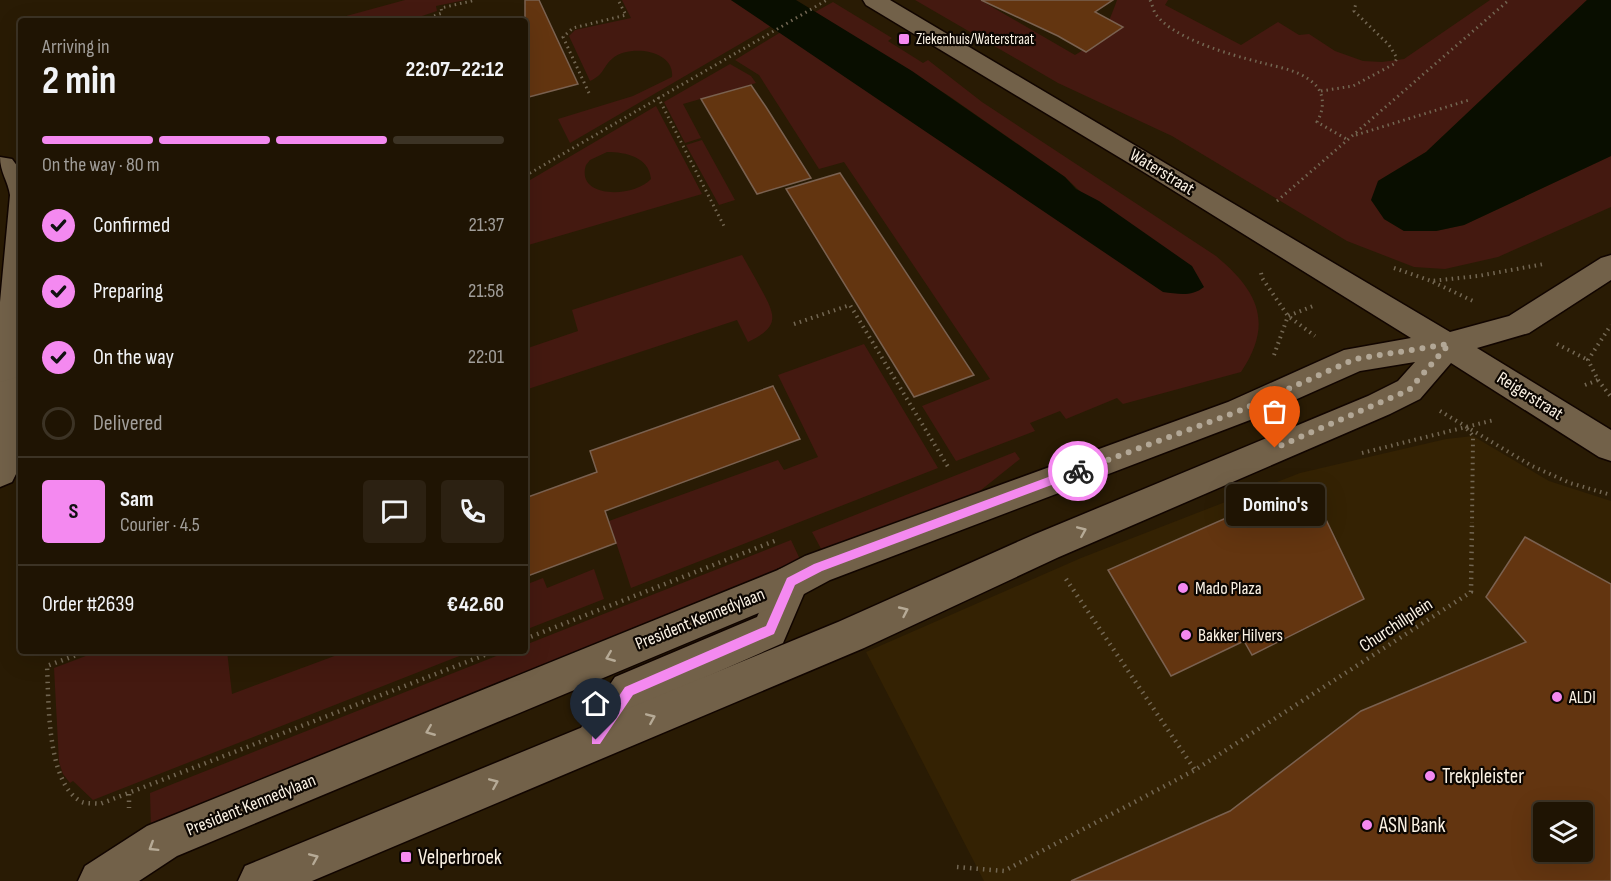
<!DOCTYPE html>
<html lang="en">
<head>
<meta charset="utf-8">
<style>
	:root { --surface:#1f1403; --page:#2c2112; --text:#f1f3f6; --muted:#a19e9a; --line:#3c3325; --accent:#f489f0 }
	body { margin:0; font-family:"Sofia Sans Condensed",sans-serif; background:var(--page); color:var(--text); height:100vh; display:flex; flex-direction:column; font-size:22px; white-space:nowrap }
	* { box-sizing:border-box; margin:0 }
	p { font-size:20px; color:var(--muted) }
	.icon { flex:none; width:33px; height:33px; fill:none; stroke:currentColor; stroke-width:2; stroke-linecap:round; stroke-linejoin:round }
	.map { position:relative; flex:1; overflow:hidden }
	.details { position:absolute; left:18px; top:18px; width:510px; height:636px; display:flex; flex-direction:column; background:var(--surface); border-radius:6px; box-shadow:0 6px 24px #0002,0 0 0 2px var(--line) }
	.details>* { flex:none }
	.tools { position:absolute; left:1533px; top:802px; display:grid; gap:12px }
	.tools a { display:grid; place-items:center; width:60px; height:60px; border-radius:6px; background:var(--surface); box-shadow:0 6px 24px #0002,0 0 0 2px var(--line); font-size:30px }
	.pin { position:absolute; display:grid; place-items:center; width:51px; height:51px; color:#fff; margin:-62px -26px; border-radius:50% 50% 50% 0; rotate:-45deg; box-shadow:0 0 6px #0007 }
	.pin .icon { rotate:45deg }
	.courier { position:absolute; display:grid; place-items:center; width:60px; height:60px; margin:-30px; border:4px solid #f489f0; border-radius:50%; background:#fff; color:#222; box-shadow:0 2px 8px #0007 }
	.bubble { position:absolute; height:42px; border-radius:6px; background:var(--surface); box-shadow:0 6px 24px #0002,0 0 0 2px var(--line); font-size:20px; font-weight:700; line-height:42px; text-align:center }
	.overview em { font-style:normal; font-weight:700 }
	.overview div { display:flex; flex-direction:column-reverse }
	.overview { display:flex; align-items:center; justify-content:space-between; height:102px; padding:0 24px }
	h1 { font-size:39px; font-weight:700; line-height:45px }
	.bar { display:grid; grid-template-columns:repeat(4,1fr); gap:9px 6px; align-content:center; height:72px; padding:0 24px }
	.bar i { height:8px; border-radius:4px; background:var(--line) }
	.bar .current { background:var(--accent) }
	.bar p { grid-column:span 4 }
	.line { display:flex; align-items:center; gap:15px; padding:0 24px; border-top:2px solid var(--line) }
	.line div { flex:1 }
	.round { display:grid; place-items:center; flex:none; width:63px; height:63px; border-radius:6px; background:var(--page) }
	ol { padding:0 24px; list-style:none }
	li { display:flex; align-items:center; gap:18px; height:66px }
	li p { margin-inline-start:auto }
	li .icon { padding:6px; border-radius:50%; background:var(--accent); color:#111; stroke-width:4 }
	li:last-child { color:var(--muted) }
	li i { width:33px; height:33px; border:3px solid var(--line); border-radius:50% }
	.map>svg:first-child { display:block }
	.built { fill:#342203; fill-rule:evenodd }
	.green { fill:#441910; fill-rule:evenodd }
	.water { fill:#090e00 }
	.building { fill:#633510; stroke:#7a6150; stroke-width:1.5; fill-rule:evenodd }
	.lines { fill:none; stroke-linecap:round; stroke-linejoin:round }
	.service-casing { stroke:#110500; stroke-width:3 }
	.minor-casing { stroke:#110500; stroke-width:3 }
	.tertiary-casing { stroke:#110500; stroke-width:3 }
	.path-far2 { stroke:#736753; stroke-width:3; stroke-dasharray:1.5 4; stroke-linecap:butt }
	.path-far1 { stroke:#736753; stroke-width:4; stroke-dasharray:1.5 4.5; stroke-linecap:butt }
	.path { stroke:#736753; stroke-width:4.5; stroke-dasharray:1.5 5; stroke-linecap:butt }
	.service { fill:#726149; fill-rule:evenodd }
	.minor { fill:#726149; fill-rule:evenodd }
	.tertiary { fill:#726149; fill-rule:evenodd }
	.oneway { stroke:#b6aa96 }
	.route { fill:#f489f0 }
	.done { stroke:#b2a796; stroke-width:6; stroke-dasharray:0 10.8 }
	.poi-dot { fill:#f489f0; stroke:#0d0702; stroke-width:2 }
	.labels { text-anchor:middle; dominant-baseline:central; stroke-width:4.5; stroke-linejoin:round; paint-order:stroke }
	.far-poi-label { font-size:15px; fill:#fbf2e4; stroke:#0d0702; text-anchor:start }
	.street-label { font-size:18px; fill:#fbf2e4; stroke:#0d0702 }
	.poi-label { font-size:18px; fill:#fbf2e4; stroke:#0d0702; text-anchor:start }
	.near-poi-label { font-size:21px; fill:#fbf2e4; stroke:#0d0702; text-anchor:start }
</style>
</head>
<body>
<div class="map">
<svg width="1611" height="881" viewBox="0 0 1611 881">
	<rect width="100%" height="100%" fill="#291b04"/>
	<path class="built" d="M1473,436l76,45 62,20v380h-627l-118,-229 215,-94 219,-85 146,-34zM1544,813h38v39h-38z"/>
	<path class="green" d="M405,0h60l-29,6 1,5 -30,10h-79z
		M622,0h109l40,26 -201,117 -12,-24 75,-23 39,-19c3,-27 -42,-33 -59,-19 -11,9 -8,16 -23,23l-21,-45 6,-6 56,-12z
		M915,0h65l95,55c28,-16 31,-25 42,-55h51l-3,5 76,40 37,-23 21,13 10,-1 26,17 28,10 19,1 22,-3 86,-59h97l-161,152 -48,29 6,38 20,12h32l28,-6 147,-69v51l-113,50 -53,12 -31,-2 -67,-26 -175,-105 -114,-53z
		M833,2l59,36 -4,3 35,22 5,-3 54,42 234,154c42,35 58,67 25,116l-118,32 -6,-6 -51,21 -6,-8 -30,12 5,8 -79,30 -34,-55 68,-27 -146,-217 -25,7 -60,-94 -24,-15 46,-28 265,179 36,-18 -17,-16 -116,-81 -134,-84z
		M730,64l21,12 5,7 -73,21 18,34 -16,5 -21,-41z
		M656,106l46,88 -177,52v-63zM607,152c19,0 42,5 44,27 -17,19 -76,20 -65,-14l4,-5z
		M702,140l33,60 -16,5 -33,-60z
		M742,255c6,11 13,22 19,34 15,27 19,38 -13,53l-11,-22 -212,70v-41l53,-18 -6,-21z
		M864,344l74,124 -307,120 -22,-67 169,-61 6,10 34,-13 -40,-82z
		M1015,452l5,7 -54,43 -140,56 -14,-26z
		M791,540l13,28 -653,260 -1,-35 359,-142h16v-6z
		M594,569l10,30 -79,31v-45l18,-7 4,10z
		M99,651h128l5,43 116,-43h124l-379,149 -20,-19 -3,2 -7,-9 -4,-12 -5,-94z"/>
	<path class="water" d="M731,0h65l116,71 153,106 11,12 23,12 93,65 12,21c-12,10 -26,7 -41,5z
		M1587,0h24v156l-147,69 -28,6h-32l-20,-12 -13,-19 7,-19 48,-29z"/>
	<path class="building" d="M525,0h14l39,84 -53,14z
		M981,0h132l-18,12 28,15 -37,25 -28,-16z
		M751,85l15,22 45,71 -54,16 -56,-95z
		M840,173l134,202 -60,22 -128,-208z
		M773,386l27,53 -195,72 11,32 -91,34v-79l72,-26 -7,-21z
		M1319,505l45,94 -112,56 -8,-14 -73,35 -63,-106 125,-55z
		M1525,537l86,47v297h-540l159,-70 131,-100 165,-69 -40,-45zM1544,813h38v39h-38z"/>
	<g class="lines">
		<defs>
			<path id="service" d="M0,157l12,2 9,12v140l-6,83 -4,7 -11,4v-103l10,-107c-2,-14 -10,-23 -10,-38z"/>
			<path id="minor" d="M21,376l-4,96 -5,10 -12,5v-105z
				M791,565l13,5 5,12 -26,61 -140,62 -33,49 -14,6 -14,-6 -6,-14 6,-14 33,-49 142,-60 21,-47z"/>
			<path id="tertiary" d="M863,0h27l560,332 59,-16 92,-58 10,-3v25l-82,53 -52,15 134,82v31l-12,-4 -148,-94 -31,36 -30,15 -331,143 -195,91 -552,233h-74l7,-15 593,-244 195,-87 335,-139 30,-15 17,-19 -55,9 -110,49 -420,160 -26,14 -627,262 -38,25h-61l7,-15 62,-40 631,-256 27,-14 423,-154 116,-52 67,-12 -269,-167 -276,-166z"/>
		</defs>
		<use href="#service" class="service-casing"/>
		<use href="#minor" class="minor-casing"/>
		<use href="#tertiary" class="tertiary-casing"/>
		<path class="path-far2" d="M1150,0c2,4 3,9 5,13 16,25 76,42 104,49 17,5 37,7 52,19 14,10 14,27 6,41l31,18
			M436,21l-2,-5 8,-3 -1,-5 35,-8
			M1321,91l32,-5 41,-22 3,-6 -8,-13 -35,-34 2,-8
			M589,93l-26,-56 10,-9 53,-13 -8,-15
			M658,97l67,131
			M1356,135l113,-35
			M525,176l302,-176
			M1277,201l232,-201"/>
		<path class="path-far1" d="M1394,268l37,13 47,-5 66,-12
			M1261,273l1,5 26,38 27,20
			M1433,282l40,19
			M794,324l56,-19 100,165
			M1557,344l31,16
			M1274,355l14,-39 25,-10
			M1598,380l13,17
			M1585,385l13,-5 -10,-20 23,-35
			M1440,411l92,55 38,17 41,12
			M1467,429l6,7 -1,87
			M1362,453l132,-33"/>
		<path class="path" d="M1066,579l129,191
			M525,639l252,-99
			M87,651l-40,15c2,34 -1,118 35,136 5,2 12,1 18,2l395,-153
			M129,794v14
			M957,867l47,4 191,-101 276,-178 1,-70"/>
		<use href="#service" class="service"/>
		<use href="#minor" class="minor"/>
		<use href="#tertiary" class="tertiary"/>
	</g>
	<defs><path id="oneway-chevron" d="M-2-3.5L2.5 0L-2 3.5" fill="none" stroke-width="1.6" stroke-linecap="round" stroke-linejoin="round" transform="scale(1.5)"/></defs>
	<g class="oneway">
		<use href="#oneway-chevron" transform="translate(1082 531) rotate(-23)"/>
		<use href="#oneway-chevron" transform="translate(904 611) rotate(-25)"/>
		<use href="#oneway-chevron" transform="translate(610 657) rotate(158)"/>
		<use href="#oneway-chevron" transform="translate(651 718) rotate(-23)"/>
		<use href="#oneway-chevron" transform="translate(430 731) rotate(158)"/>
		<use href="#oneway-chevron" transform="translate(494 783) rotate(-23)"/>
		<use href="#oneway-chevron" transform="translate(153 847) rotate(148)"/>
		<use href="#oneway-chevron" transform="translate(314 858) rotate(-23)"/>
	</g>
	<path class="route" d="M1078,466l5,5 -2,3 -259,97 -27,14 -21,49 -141,61 -33,49h-8v-8l33,-49 141,-61 21,-48 27,-14z"/>
	<g class="lines">
		<path class="done" d="M1078,471l161,-60 116,-52 94,-15 -40,46 -134,58"/>
	</g>
	<g class="poi-dot">
		<rect x="898" y="33" width="12" height="12" rx="3"/>
		<circle cx="1183" cy="588" r="6"/>
		<circle cx="1186" cy="635" r="6"/>
		<circle cx="1557" cy="697" r="6"/>
		<circle cx="1430" cy="776" r="6"/>
		<circle cx="1367" cy="825" r="6"/>
		<rect x="400" y="851" width="12" height="12" rx="3"/>
	</g>
	<g class="labels">
		<g class="far-poi-label">
			<text x="916" y="39">Ziekenhuis/Waterstraat</text>
		</g>
		<g class="street-label">
			<text transform="translate(1162 172) rotate(31)">Waterstraat</text>
			<text transform="translate(1530 396) rotate(32)">Reigerstraat</text>
			<text transform="translate(700 619) rotate(-22)">President Kennedylaan</text>
			<text transform="translate(1396 625) rotate(-33)">Churchillplein</text>
			<text transform="translate(251 805) rotate(-22)">President Kennedylaan</text>
		</g>
		<g class="poi-label">
			<text x="1195" y="588">Mado Plaza</text>
			<text x="1198" y="635">Bakker Hilvers</text>
			<text x="1569" y="697">ALDI</text>
		</g>
		<g class="near-poi-label">
			<text x="1442" y="776">Trekpleister</text>
			<text x="1379" y="825">ASN Bank</text>
			<text x="418" y="857">Velperbroek</text>
		</g>
	</g>
</svg>
<div class="tools">
<a><svg class="icon" aria-label="layers" viewBox="0 0 24 24"><path d="M12 4l9 5-9 5-9-5zM3 14l9 5 9-5"/></svg></a>
</div>
<div class="pin" style="left:1275px;top:448px;background:#ea580c"><svg class="icon" aria-label="bag" viewBox="0 0 24 24"><path d="M5 8h14l-1 12H6zM9 8a3 3 0 0 1 6 0"/></svg></div>
<div class="pin" style="left:596px;top:740px;background:#1f2937"><svg class="icon" aria-label="home" viewBox="0 0 24 24"><path d="M3 11l9-7 9 7M6 9v11h12V9"/></svg></div>
<div class="courier" style="left:1078px;top:471px"><svg class="icon" aria-label="bike" viewBox="0 0 24 24"><circle cx="6" cy="16" r="4"/><circle cx="18" cy="16" r="4"/><path d="M6 16l4-8h5l3 8M10 8l3 8H6M13 5h3"/></svg></div>
<div class="bubble" style="left:1226px;top:484px;width:99px">Domino's</div>
<section class="details">
<div class="overview"><div><h1>2 min</h1><p>Arriving in</p></div><em>22:07–22:12</em></div>
<div class="bar"><i class="current"></i><i class="current"></i><i class="current"></i><i></i><p>On the way · 80 m</p></div>
<ol>
<li><svg class="icon" aria-label="check" viewBox="0 0 24 24"><path d="M5 12l5 5 9-10"/></svg>Confirmed<p>21:37</p></li>
<li><svg class="icon" aria-label="check" viewBox="0 0 24 24"><path d="M5 12l5 5 9-10"/></svg>Preparing<p>21:58</p></li>
<li><svg class="icon" aria-label="check" viewBox="0 0 24 24"><path d="M5 12l5 5 9-10"/></svg>On the way<p>22:01</p></li>
<li><i></i>Delivered</li>
</ol>
<div class="line" style="height:108px"><b class="round" style="background:var(--accent);color:#111">S</b><div><b>Sam</b><p>Courier · 4.5</p></div><a class="round"><svg class="icon" aria-label="chat" viewBox="0 0 24 24"><path d="M4 5h16v11H9l-5 4z"/></svg></a><a class="round"><svg class="icon" aria-label="phone" viewBox="0 0 24 24"><path d="M5 4h4l2 5-3 2q2 4 5 5l2-3 5 2v4C11 20 4 13 5 4z"/></svg></a></div>
<div class="line" style="height:78px"><div>Order #2639</div><b>€42.60</b></div>
</section>
</div>
</body>
</html>
